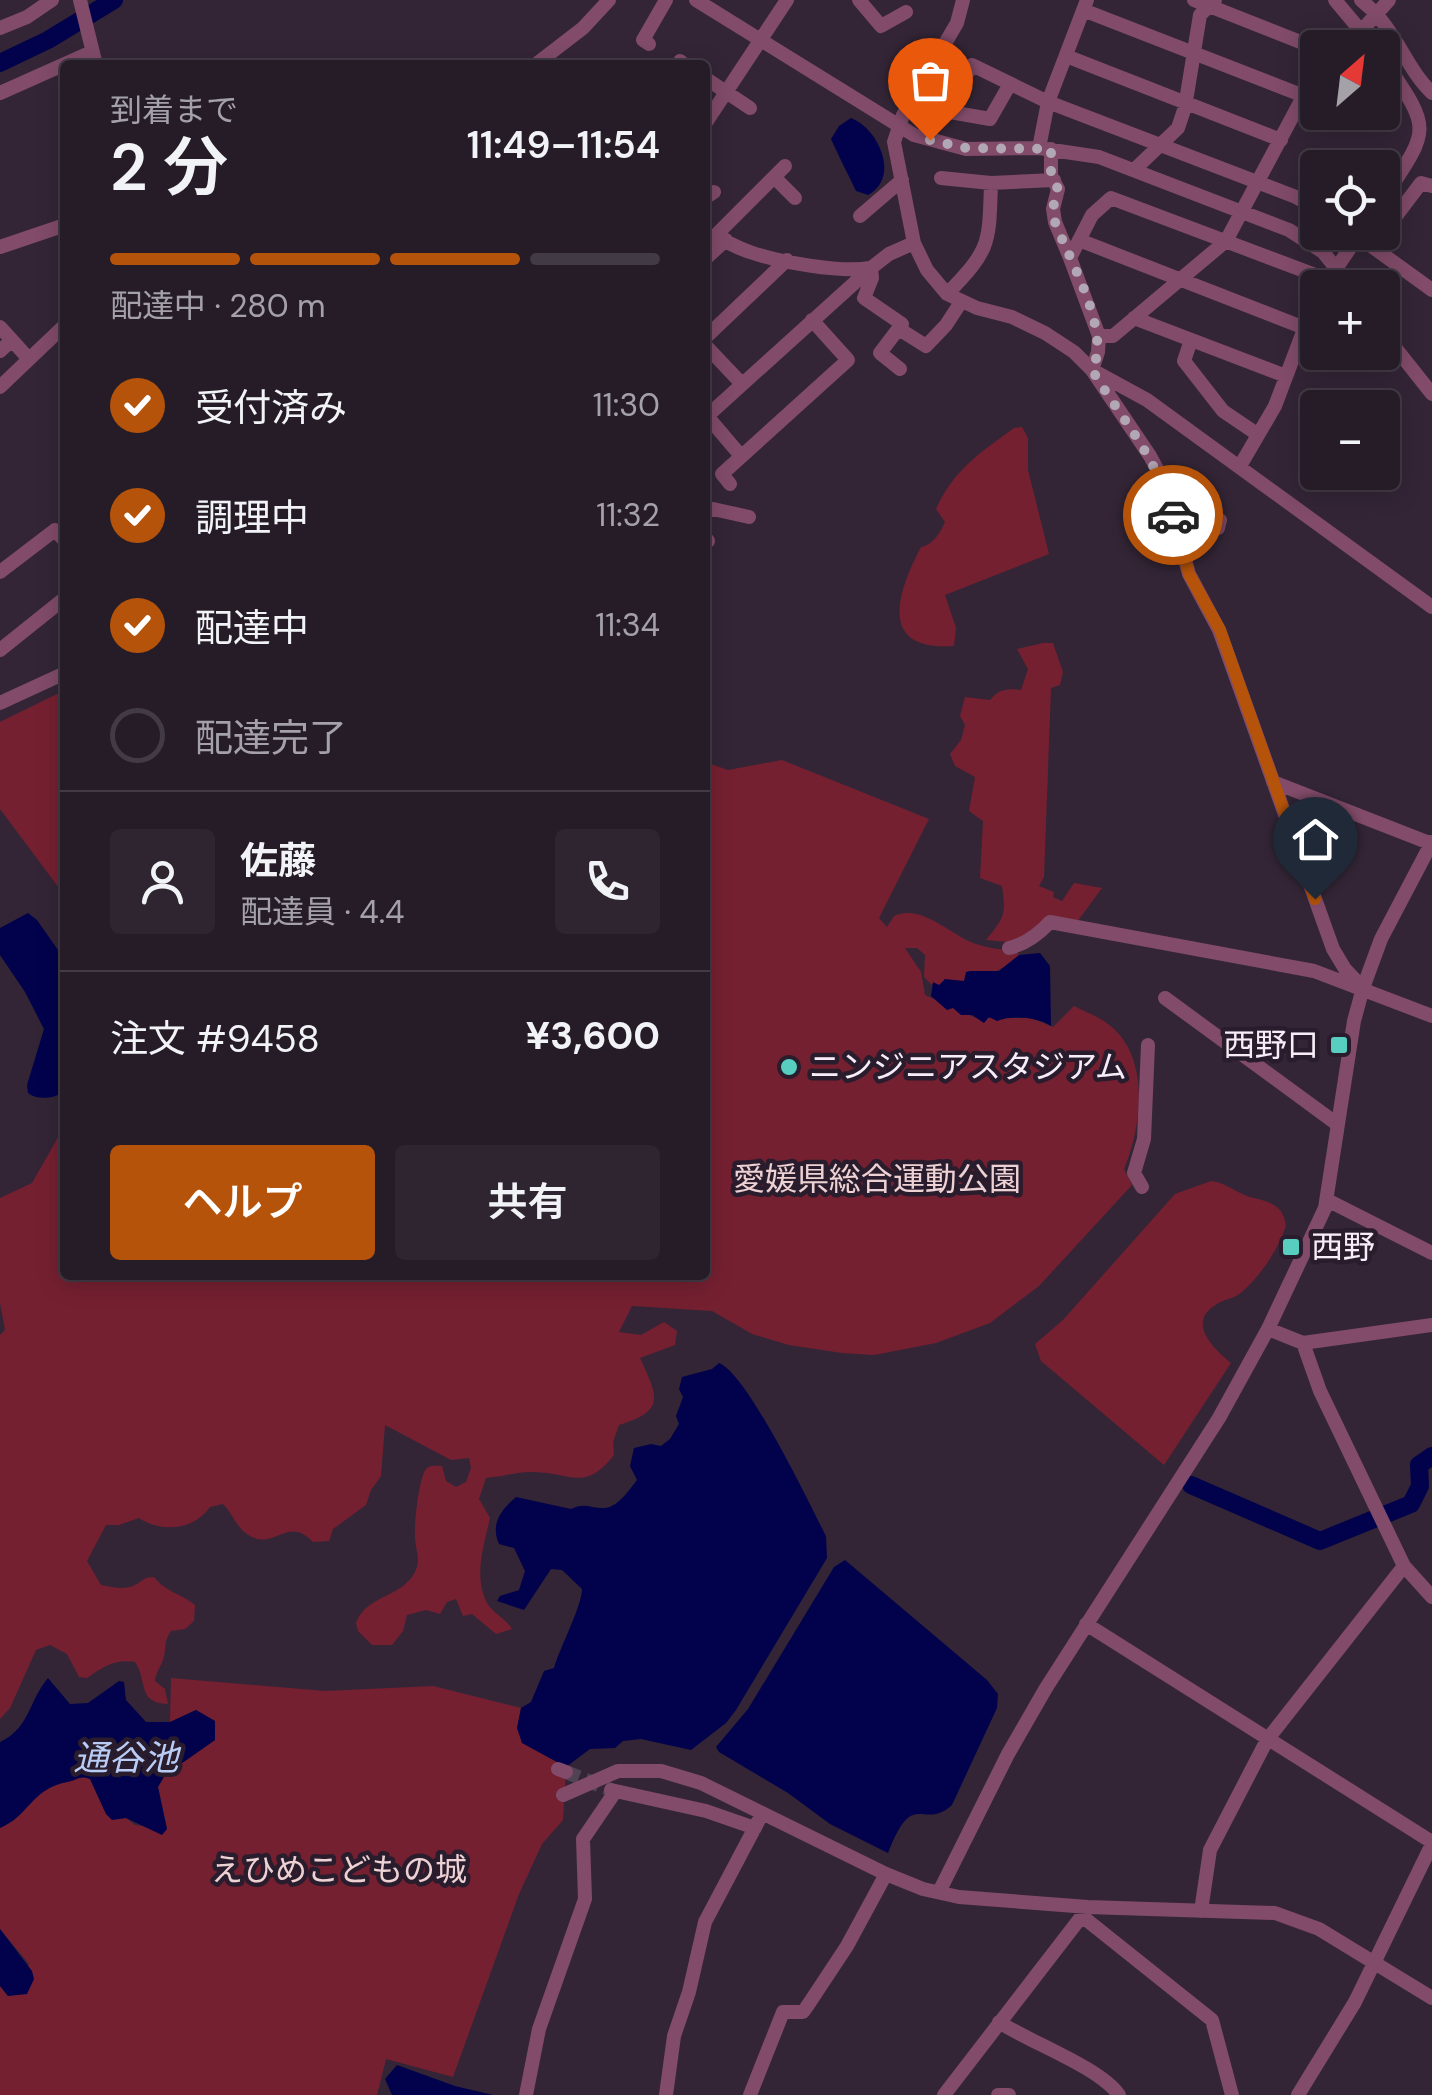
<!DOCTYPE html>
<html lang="ja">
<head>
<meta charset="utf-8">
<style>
	:root { --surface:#261c28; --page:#2e2530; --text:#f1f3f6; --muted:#a4a1a8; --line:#423a45; --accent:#b45309 }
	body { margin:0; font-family:"DM Sans","Noto Sans JP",sans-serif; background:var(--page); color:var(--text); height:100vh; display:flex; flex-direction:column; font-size:38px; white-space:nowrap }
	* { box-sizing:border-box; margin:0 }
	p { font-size:32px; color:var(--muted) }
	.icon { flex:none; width:55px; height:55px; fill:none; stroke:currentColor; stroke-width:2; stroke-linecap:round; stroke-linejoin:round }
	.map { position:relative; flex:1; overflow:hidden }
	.details { position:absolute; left:60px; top:60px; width:650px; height:1220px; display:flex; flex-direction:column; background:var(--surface); border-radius:10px; box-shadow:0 5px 25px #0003,0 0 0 2px var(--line) }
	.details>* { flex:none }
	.needle { width:65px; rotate:28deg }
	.fabs { position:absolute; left:1300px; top:30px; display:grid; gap:20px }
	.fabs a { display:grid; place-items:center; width:100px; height:100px; border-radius:10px; background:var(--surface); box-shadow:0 5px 25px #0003,0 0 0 2px var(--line); font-size:50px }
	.pin { position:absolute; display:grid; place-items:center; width:85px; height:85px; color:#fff; margin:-102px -42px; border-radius:50% 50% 50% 0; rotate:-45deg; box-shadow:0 0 10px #0007 }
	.pin .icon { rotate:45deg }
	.courier { position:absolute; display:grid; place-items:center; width:100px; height:100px; margin:-50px; border:8px solid #b45309; border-radius:50%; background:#fff; color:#222; box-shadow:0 2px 12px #0007 }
	.overview em { font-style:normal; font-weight:600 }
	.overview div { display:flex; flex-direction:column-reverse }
	.overview { display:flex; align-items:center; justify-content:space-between; height:170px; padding:0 50px }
	h1 { font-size:65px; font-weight:600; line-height:75px }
	.bar { display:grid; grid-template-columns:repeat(4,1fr); gap:15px 10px; align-content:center; height:120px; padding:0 50px }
	.bar i { height:12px; border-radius:8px; background:var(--line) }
	.bar .selected { background:var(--accent) }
	.bar p { grid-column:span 4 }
	.line { display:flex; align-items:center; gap:25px; padding:0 50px; border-top:2px solid var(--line) }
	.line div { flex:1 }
	.round { display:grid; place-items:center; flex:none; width:105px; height:105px; border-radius:10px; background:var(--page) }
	ol { padding:0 50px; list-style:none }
	li { display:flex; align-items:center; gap:30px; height:110px }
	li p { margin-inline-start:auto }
	li .icon { padding:10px; border-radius:50%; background:var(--accent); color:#fff; stroke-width:4 }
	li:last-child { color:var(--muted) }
	li i { width:55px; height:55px; border:5px solid var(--line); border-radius:50% }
	.cta { display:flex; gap:20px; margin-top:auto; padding:20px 50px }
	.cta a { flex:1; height:115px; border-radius:10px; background:var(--accent); color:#fff; font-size:40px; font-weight:600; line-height:115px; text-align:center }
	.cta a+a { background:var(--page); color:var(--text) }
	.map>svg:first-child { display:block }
	.green { fill:#752031 }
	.water { fill:#01024b }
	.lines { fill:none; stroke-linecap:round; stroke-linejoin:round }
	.river { stroke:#01024b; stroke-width:18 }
	.minor-tunnel { stroke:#504353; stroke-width:14; stroke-dasharray:14 7; stroke-linecap:butt }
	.minor { stroke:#814b69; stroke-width:14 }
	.done { stroke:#b2a7b4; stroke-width:10; stroke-dasharray:0 18 }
	.route { stroke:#b45309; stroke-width:12 }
	.poi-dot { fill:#58cec0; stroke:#291c2c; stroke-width:4 }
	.labels { text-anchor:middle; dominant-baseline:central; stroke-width:9; stroke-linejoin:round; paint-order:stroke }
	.poi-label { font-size:32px; fill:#f6edf8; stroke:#291c2c; text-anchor:start }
	.park-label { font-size:32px; fill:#edd1d3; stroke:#291c2c }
	.water-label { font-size:35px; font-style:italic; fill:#b9ccf6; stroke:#291c2c }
</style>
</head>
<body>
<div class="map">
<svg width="1432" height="2095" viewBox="0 0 1432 2095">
	<rect width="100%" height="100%" fill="#332536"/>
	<path class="green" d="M1022,427l6,11v32l21,84 -104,41 11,33 -2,18c-77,5 -57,-53 -33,-99 12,-2 20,-15 24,-25l-9,-13c18,-40 44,-56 78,-81z
		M1043,643h10l10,29 -3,13 -9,3 -7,189 -5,9 15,6 -1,5 9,4 12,-18 28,5 -25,34 -69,20 -22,-2c19,-23 20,-25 16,-54l-22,-8 3,-57 -14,-10 6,-34 -20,-11 -5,-12 11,-14 4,-15 -5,-9 5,-19 25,3c9,-11 17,-12 31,-10l7,-21 -11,-20z
		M65,690v206l-65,-87v-87z
		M782,760l147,59 -50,99 8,9 7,-11c28,-13 57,20 82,28 13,4 27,6 41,7l2,4c-14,16 -37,22 -57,26 -10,2 -14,-1 -23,5l-8,-2 -7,-7 1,-22 -8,-7h-12l16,24 4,23 51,23h55l22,9 21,-21c11,6 24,10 34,18 43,32 34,102 16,145l8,16 -93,101 -49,37 -54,20 -62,12 -32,-2 -53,-8 -37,-11 -40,-23 -80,-5 -13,26 22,3 23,-13 13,9 -2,14 -35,13c18,39 26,53 -21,67l-6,17 1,13c-29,37 -42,18 -80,17 -15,-1 -32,5 -48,6l-7,21 11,19c-6,27 -18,62 -1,88 7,9 17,13 23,23l-16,5 -24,-20 -9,2 -7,-17 -9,3 -7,12 -14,-4 -19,5 -4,16 -11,14h-20l-14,-14 -2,-8c11,-30 51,-25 61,-56 3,-11 -2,-19 -2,-30 -1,-12 4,-63 12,-69 4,-3 10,-2 15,-2l4,15 10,6 10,-5 5,-14 -2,-10 -18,2 -66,-35 -4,51 -10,14 -5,15 -33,24 -4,12 -16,1c-25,-27 -38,8 -63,-6 -13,-7 -17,-22 -27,-32l-13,3c-16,23 -48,26 -71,11l-20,7h-13l-19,36 14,24c11,2 22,5 32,1 9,-4 10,-9 21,-9 12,15 26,16 41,28l-1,16 -9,8 -14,2c-8,11 -4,18 -8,29 -3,8 -7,12 -8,21l10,8 3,15c-32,-1 -20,-24 -33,-42 -20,-3 -32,5 -48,16l-8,-1 -12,-23 -17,-9 -14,5 -26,58 -10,11v-384l5,-5 -5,-27v-105l32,-15 33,-58v150h640v-513l23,8z
		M1211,1181c16,2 25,12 39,16 18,5 33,6 36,29 -8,24 -25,49 -44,66 -8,7 -19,7 -28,14 -27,18 1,44 17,57l-67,102 -123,-104 -6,-17 28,-24 112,-126z
		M171,1678l154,13 108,-5 88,22 -4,20 49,39 -3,53 -21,24 -23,50 -66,183 -67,-18 -9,36h-377v-109l8,10 21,-32 -29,-35v-101c29,-12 31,-39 67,-46 11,-2 12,-7 23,-3l16,35 6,5 14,-1 9,7 32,4 -9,-42 7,-12 50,-35v-19l-19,-11 -26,12z"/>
	<path class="water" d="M851,118c27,10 50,59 17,77l-12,-4c-8,-17 -17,-34 -25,-52l8,-13z
		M28,913l9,7 28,40v132c-11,6 -27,9 -37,1l-1,-8 17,-56 -19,-37 -25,-37v-27z
		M1040,953l10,13 1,60c-14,-9 -39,-11 -54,-5l-8,-4 -5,6 -12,-8h-11l-8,-7 -6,2 -16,-14 2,-14 6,3 6,-6 19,2 2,-9 4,-1h29l20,-16z
		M719,1363c28,10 90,140 107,173l1,22 -91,152 -10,13 -35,27 -50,-11 -18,2 -8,7 -25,1 -24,18 -44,-24 -5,-15 4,-20 10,-6 13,-31 10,-3c6,-21 28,-62 28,-79l-20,-19 -11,-1 -27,41 -27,-9 3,-5 19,-6 6,-19 -11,-23 -15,-4c-9,-20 2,-34 17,-47l55,12c14,-7 21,0 34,-1 13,-1 25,-19 32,-28l-7,-14 4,-18 17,-4 10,2 9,-7 9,-15 -3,-8 7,-19 -4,-8 3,-12 30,-8z
		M845,1560l142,120 11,14 -1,14 -45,97c-30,27 -38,-19 -64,48l-58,-29 -42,-31 -69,-41 -3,-5 32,-38 86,-142z
		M48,1678l22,26 18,-1 31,-22 5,1 2,18 20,22h24l26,-12 19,11v19l-50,35 -7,12 9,42 -5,6 -36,-17 -14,2 -6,-6 -16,-35c-11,-4 -12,1 -23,3 -36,7 -38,34 -67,46v-86c30,-14 29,-42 48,-64z
		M0,1929l32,42 2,8 -7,15 -19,2 -8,-10z
		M397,2065l58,21 38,9h-101l-7,-16z"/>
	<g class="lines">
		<path class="river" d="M0,63l48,-23 66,-40
			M1191,1485l129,56 91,-37 9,-18 -1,-21 13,-9"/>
		<path class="minor-tunnel" d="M566,1772l45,18"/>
		<path class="minor" d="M80,0l16,65
			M696,0l218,135 52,14 73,-1 60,9 190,73 34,22 29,36
			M859,0l22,26 25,-14
			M963,0l-6,23 -54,92 -9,27 20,101 13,27 20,24 30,14 35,9 33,16 29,19 18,18 58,86 13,24 26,94 30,56 114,319 12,20 18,19
			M1194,0l124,49
			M1335,0l40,48
			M1361,0l9,8
			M1083,10l221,86
			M1381,20c19,23 29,52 51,73
			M0,28l27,-11 25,-17
			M649,44l-6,-4 23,-40
			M1346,48l43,-48
			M1066,56l215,84
			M1382,57c50,75 50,68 0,144
			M680,61l5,4
			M535,65l48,-37 26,-28
			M705,78l45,30
			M1318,79l-13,14 -79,148 -113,95h-14l-1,16 -6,18 55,30 285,207
			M1010,84l-20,35 -40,-7 -2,-5 24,-42 76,37 248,95 22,12
			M0,93l92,-41
			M705,124l82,-124
			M1039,148l9,-46 39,-102
			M1051,149v27l7,13 -5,20 2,13 15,36
			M1134,170l44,-42 7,-21 15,-92 15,-15
			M774,177l21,21
			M941,178l50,5 63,-3
			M705,198l9,-6
			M1382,213l11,7 28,-37 11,3
			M860,216l42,-36
			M1352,232l80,58
			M705,235c18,2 28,12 45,17 28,10 91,21 120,16
			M715,236l70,-70
			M1079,240l223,87
			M0,247l65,-22
			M705,259l21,-19
			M871,268l1,10 -8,20 38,26 -22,29 20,16
			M1333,273l28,-41
			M947,294c44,-45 42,-50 44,-111
			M1134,318l152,58
			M0,327l29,32
			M899,329l27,17 20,-21 15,-23
			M1382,331l50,63
			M1099,336l-29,-78 22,-43 19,-17 215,81
			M705,338l82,-78
			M1191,340l-7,21 39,50 34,23
			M705,345l37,39
			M0,351l12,-11
			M0,387l65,-62
			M707,416l34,40
			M705,418l166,-150 18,-14 25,-11
			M1240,466l35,-60 43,-114
			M730,484l-8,-10 126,-114 -36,-40
			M705,512l8,-3 36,8
			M1177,532l21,-6 20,2 2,-8
			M705,537l3,4 -3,3
			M0,572l55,-42 10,11
			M0,650l65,-52
			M0,703l65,-30
			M1273,782l159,62
			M1009,948c17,-4 29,-13 41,-26l264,49 118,45
			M1165,998l172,126
			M1142,1187l-8,-14 10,-34 4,-94
			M1327,1200l105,53
			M1268,1329l35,14 129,-18
			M1303,1343l17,48 84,175 28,31
			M1086,1624l346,218
			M558,1769l8,3
			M611,1790l95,21 49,17
			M563,1795l55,-24h43l40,12 185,91 37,15 36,8 129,10 187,6 44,16 113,69
			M939,1892l69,-138 38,-66 173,-270 49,-89 57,-121 29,-187 9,-33 18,-49 51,-97
			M1201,1911l9,-61 57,-110 137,-174
			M1083,1917l129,103 20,75
			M999,2022c32,21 100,45 120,73
			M526,2095l13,-66 46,-130 -2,-60 32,-47
			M666,2095l8,-59 15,-44 16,-70 57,-108
			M750,2095l33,-83h20l5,-7 39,-59 39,-72
			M944,2095l141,-183
			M998,2095h11
			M1298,2095l57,-93 77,-158"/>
	</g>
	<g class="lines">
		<path class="done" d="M930,140l36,8 85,1v27l7,13c-2,7 -5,16 -5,23 1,13 9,26 14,38 14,32 42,87 25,120 31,51 64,86 81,145"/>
		<path class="route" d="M1173,515l16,59 31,56 95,269"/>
	</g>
	<g class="poi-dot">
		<rect x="1329" y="1035" width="20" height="20" rx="5"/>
		<circle cx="789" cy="1067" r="10"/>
		<rect x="1281" y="1237" width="20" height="20" rx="5"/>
	</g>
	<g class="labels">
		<g class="poi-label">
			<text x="1319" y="1045" text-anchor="end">西野口</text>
			<text x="809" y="1067">ニンジニアスタジアム</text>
			<text x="1311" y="1247">西野</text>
		</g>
		<g class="park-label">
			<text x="877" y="1179">愛媛県総合運動公園</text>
			<text x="339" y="1870">えひめこどもの城</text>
		</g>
		<g class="water-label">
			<text x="126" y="1758">通谷池</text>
		</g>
	</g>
</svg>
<div class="fabs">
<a><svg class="needle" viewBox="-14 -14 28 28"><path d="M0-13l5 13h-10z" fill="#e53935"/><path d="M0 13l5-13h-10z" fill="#a4a1a8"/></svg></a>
<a><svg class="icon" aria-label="locate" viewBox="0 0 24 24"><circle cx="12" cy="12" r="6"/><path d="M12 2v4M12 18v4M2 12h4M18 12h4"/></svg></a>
<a>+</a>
<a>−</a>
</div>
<div class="pin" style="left:930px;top:140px;background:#ea580c"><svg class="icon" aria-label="bag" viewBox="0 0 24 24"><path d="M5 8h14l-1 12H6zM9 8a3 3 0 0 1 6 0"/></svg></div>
<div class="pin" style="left:1315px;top:899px;background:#1f2937"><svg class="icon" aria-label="home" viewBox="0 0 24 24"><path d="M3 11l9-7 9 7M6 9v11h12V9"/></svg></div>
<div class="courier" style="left:1173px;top:515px"><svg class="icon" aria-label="car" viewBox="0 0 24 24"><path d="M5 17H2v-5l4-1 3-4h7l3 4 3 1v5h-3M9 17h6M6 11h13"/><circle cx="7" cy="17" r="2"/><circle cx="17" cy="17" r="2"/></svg></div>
<section class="details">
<div class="overview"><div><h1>2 分</h1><p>到着まで</p></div><em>11:49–11:54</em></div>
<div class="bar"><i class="selected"></i><i class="selected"></i><i class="selected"></i><i></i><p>配達中 · 280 m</p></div>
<ol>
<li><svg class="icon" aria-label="check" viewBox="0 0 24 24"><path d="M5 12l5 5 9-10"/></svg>受付済み<p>11:30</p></li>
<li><svg class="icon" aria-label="check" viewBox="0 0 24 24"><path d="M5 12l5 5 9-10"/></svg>調理中<p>11:32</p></li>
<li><svg class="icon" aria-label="check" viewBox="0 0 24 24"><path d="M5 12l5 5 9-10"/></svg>配達中<p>11:34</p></li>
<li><i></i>配達完了</li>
</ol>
<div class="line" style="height:180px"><a class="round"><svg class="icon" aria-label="person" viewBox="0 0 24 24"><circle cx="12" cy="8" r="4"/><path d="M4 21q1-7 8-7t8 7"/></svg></a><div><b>佐藤</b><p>配達員 · 4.4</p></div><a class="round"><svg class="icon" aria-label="phone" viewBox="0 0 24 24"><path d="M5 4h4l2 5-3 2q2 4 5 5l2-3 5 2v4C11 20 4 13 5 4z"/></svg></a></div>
<div class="line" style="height:130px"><div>注文 #9458</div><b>¥3,600</b></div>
<div class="cta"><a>ヘルプ</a><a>共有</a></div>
</section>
</div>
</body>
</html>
